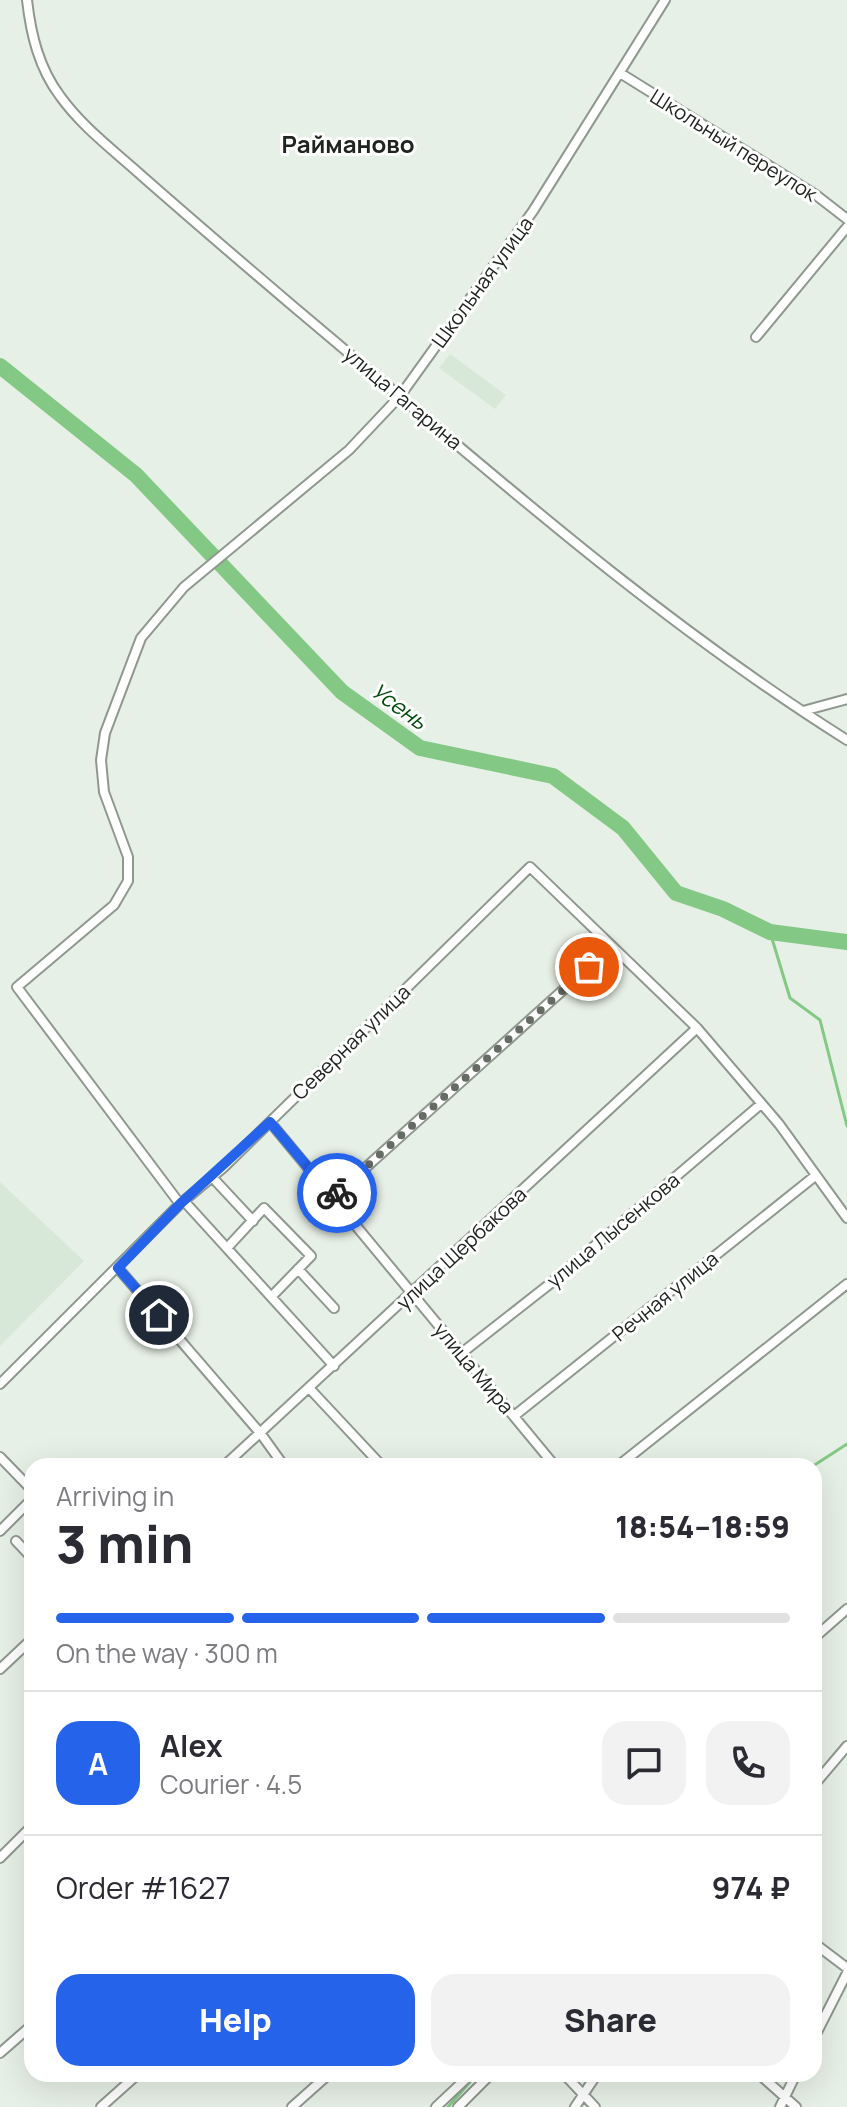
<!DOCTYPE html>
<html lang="en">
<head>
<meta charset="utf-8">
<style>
	:root { --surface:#fff; --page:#f2f2f3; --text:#2b2b33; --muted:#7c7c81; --line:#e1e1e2; --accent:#2563eb }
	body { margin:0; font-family:Manrope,sans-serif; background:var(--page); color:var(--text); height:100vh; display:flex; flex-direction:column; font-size:30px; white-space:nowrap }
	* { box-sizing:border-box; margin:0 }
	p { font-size:26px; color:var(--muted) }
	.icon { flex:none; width:44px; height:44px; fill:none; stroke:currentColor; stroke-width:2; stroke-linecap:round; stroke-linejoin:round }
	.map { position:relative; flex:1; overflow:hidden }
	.sheet { position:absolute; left:24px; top:1458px; width:798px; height:624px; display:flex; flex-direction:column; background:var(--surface); border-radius:24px; box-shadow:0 8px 32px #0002 }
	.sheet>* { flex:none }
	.pin { position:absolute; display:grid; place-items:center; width:68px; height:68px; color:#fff; margin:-34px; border:4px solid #fff; border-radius:50%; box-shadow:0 2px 8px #0007 }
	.courier { position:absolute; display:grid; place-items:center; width:80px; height:80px; margin:-40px; border:6px solid #2563eb; border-radius:50%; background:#fff; color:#222; box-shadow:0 2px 10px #0007 }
	.headline em { font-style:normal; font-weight:800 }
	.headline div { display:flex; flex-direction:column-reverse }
	.headline { display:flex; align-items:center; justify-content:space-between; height:136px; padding:0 32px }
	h1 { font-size:52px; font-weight:800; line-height:60px }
	.bar { display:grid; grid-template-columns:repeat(4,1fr); gap:12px 8px; align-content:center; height:96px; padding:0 32px }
	.bar i { height:10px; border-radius:6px; background:var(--line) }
	.bar .selected { background:var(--accent) }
	.bar p { grid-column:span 4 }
	.line { display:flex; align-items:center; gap:20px; padding:0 32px; border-top:2px solid var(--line) }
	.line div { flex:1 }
	.round { display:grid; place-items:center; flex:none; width:84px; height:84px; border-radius:24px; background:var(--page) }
	.action { display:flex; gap:16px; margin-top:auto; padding:16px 32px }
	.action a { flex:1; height:92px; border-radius:24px; background:var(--accent); color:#fff; font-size:32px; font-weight:800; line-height:92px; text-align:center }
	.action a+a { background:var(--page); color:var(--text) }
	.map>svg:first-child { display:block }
	.built { fill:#d8e8d8 }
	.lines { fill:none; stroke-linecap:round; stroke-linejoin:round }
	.stream { stroke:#84c885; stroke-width:3 }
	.river { stroke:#84c885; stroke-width:16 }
	.street-casing { stroke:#8f988f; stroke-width:12 }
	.street { stroke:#fff; stroke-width:8 }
	.done { stroke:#666b65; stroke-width:8; stroke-dasharray:0 14.4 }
	.route { stroke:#2563eb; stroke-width:10 }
	.labels { text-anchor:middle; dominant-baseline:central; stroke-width:6; stroke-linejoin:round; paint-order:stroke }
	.street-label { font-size:20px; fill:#202420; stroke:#fff }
	.water-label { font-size:22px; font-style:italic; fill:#004c0b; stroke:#fff }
	.quarter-label { font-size:24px; font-weight:bold; fill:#202420; stroke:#fff }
</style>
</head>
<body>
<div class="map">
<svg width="847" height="2107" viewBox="0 0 847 2107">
	<rect width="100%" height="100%" fill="#e7f0e6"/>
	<path class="built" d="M450,354l56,41 -11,14 -56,-41z
		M0,1182l84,79 -84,85z"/>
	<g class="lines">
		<path class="stream" d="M770,932l20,66 30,22 27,106
			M813,1466l34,-22
			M448,2107l29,-33"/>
		<path class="river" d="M0,366l136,109 206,217 78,56 133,28 70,52 53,65 47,16 47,23 77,10"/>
		<defs>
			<path id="street" d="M27,0c4,35 12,68 33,96 20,28 48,50 73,72 53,47 107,93 161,139 179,150 354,308 553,433
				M620,73l196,122 31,24
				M756,337l91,-110
				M803,711l44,-12
				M270,1122l285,344
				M212,1177l41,44
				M333,1197l279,-251
				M184,1201l150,165
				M180,1204l-163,-217 97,-82 14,-24v-24l-24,-65 -3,-32 4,-27 36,-95 43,-51 165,-137 51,-54 133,-185 132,-211
				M227,1248l37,-40 47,48 -38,39
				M118,1268l143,166 23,32
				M298,1269l36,39
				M463,1352l88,-69 210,-179
				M0,1384l180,-180 43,-36 307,-301 167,161 82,96 68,94
				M310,1389l72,77
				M514,1416l301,-240
				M0,1457l32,33
				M224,1466l473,-438
				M618,1466l229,-182
				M0,1531l32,-32
				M16,1541l16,17
				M814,1638l33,-29
				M0,1669l32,-30
				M814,1785l33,-39
				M0,1858l32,-32
				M814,1943l33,25
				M814,2038l33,-65
				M0,2053l32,-28
				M564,2074l31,33
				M759,2074l37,33
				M101,2107l37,-33
				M292,2107l37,-33
				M436,2107l35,-33
				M458,2107l33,-33
				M575,2107l22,-33
				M780,2107l16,-33"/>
		</defs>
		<use href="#street" class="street-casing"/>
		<use href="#street" class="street"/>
	</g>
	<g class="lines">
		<path class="done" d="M337,1193l252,-226"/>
		<path class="route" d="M159,1315l-41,-47 62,-64 90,-82 63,75 4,-4"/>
	</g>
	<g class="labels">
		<g class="street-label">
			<text transform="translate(734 145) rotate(32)">Школьный переулок</text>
			<text transform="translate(482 282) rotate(-54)">Школьная улица</text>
			<text transform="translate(403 398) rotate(40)">улица Гагарина</text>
			<text transform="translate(351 1042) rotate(-44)">Северная улица</text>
			<text transform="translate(613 1230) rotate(-40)">улица Лысенкова</text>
			<text transform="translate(461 1248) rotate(-43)">улица Щербакова</text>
			<text transform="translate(665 1296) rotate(-39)">Речная улица</text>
			<text transform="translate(474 1368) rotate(50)">улица Мира</text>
		</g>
		<g class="water-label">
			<text transform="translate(399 706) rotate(36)">Усень</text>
		</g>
		<g class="quarter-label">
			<text x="348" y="143">Райманово</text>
		</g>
	</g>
</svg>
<div class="pin" style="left:589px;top:967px;background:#ea580c"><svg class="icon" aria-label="bag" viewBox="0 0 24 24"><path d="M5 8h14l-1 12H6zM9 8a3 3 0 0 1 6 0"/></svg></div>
<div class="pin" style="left:159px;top:1315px;background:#1f2937"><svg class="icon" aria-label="home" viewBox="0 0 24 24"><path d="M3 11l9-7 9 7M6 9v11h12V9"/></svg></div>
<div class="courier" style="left:337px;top:1193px"><svg class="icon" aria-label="bike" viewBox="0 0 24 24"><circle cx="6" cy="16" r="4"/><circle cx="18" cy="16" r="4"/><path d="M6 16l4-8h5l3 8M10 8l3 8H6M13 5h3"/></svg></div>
<section class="sheet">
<div class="headline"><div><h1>3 min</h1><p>Arriving in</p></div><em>18:54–18:59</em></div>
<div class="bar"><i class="selected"></i><i class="selected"></i><i class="selected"></i><i></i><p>On the way · 300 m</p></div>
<div class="line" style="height:144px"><b class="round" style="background:var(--accent);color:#fff">A</b><div><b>Alex</b><p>Courier · 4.5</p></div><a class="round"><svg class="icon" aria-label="chat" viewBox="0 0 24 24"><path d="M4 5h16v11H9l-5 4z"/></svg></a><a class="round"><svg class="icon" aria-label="phone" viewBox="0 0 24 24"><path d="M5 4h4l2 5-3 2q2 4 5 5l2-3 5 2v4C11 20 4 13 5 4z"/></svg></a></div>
<div class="line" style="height:104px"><div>Order #1627</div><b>974 ₽</b></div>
<div class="action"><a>Help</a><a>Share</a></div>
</section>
</div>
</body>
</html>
